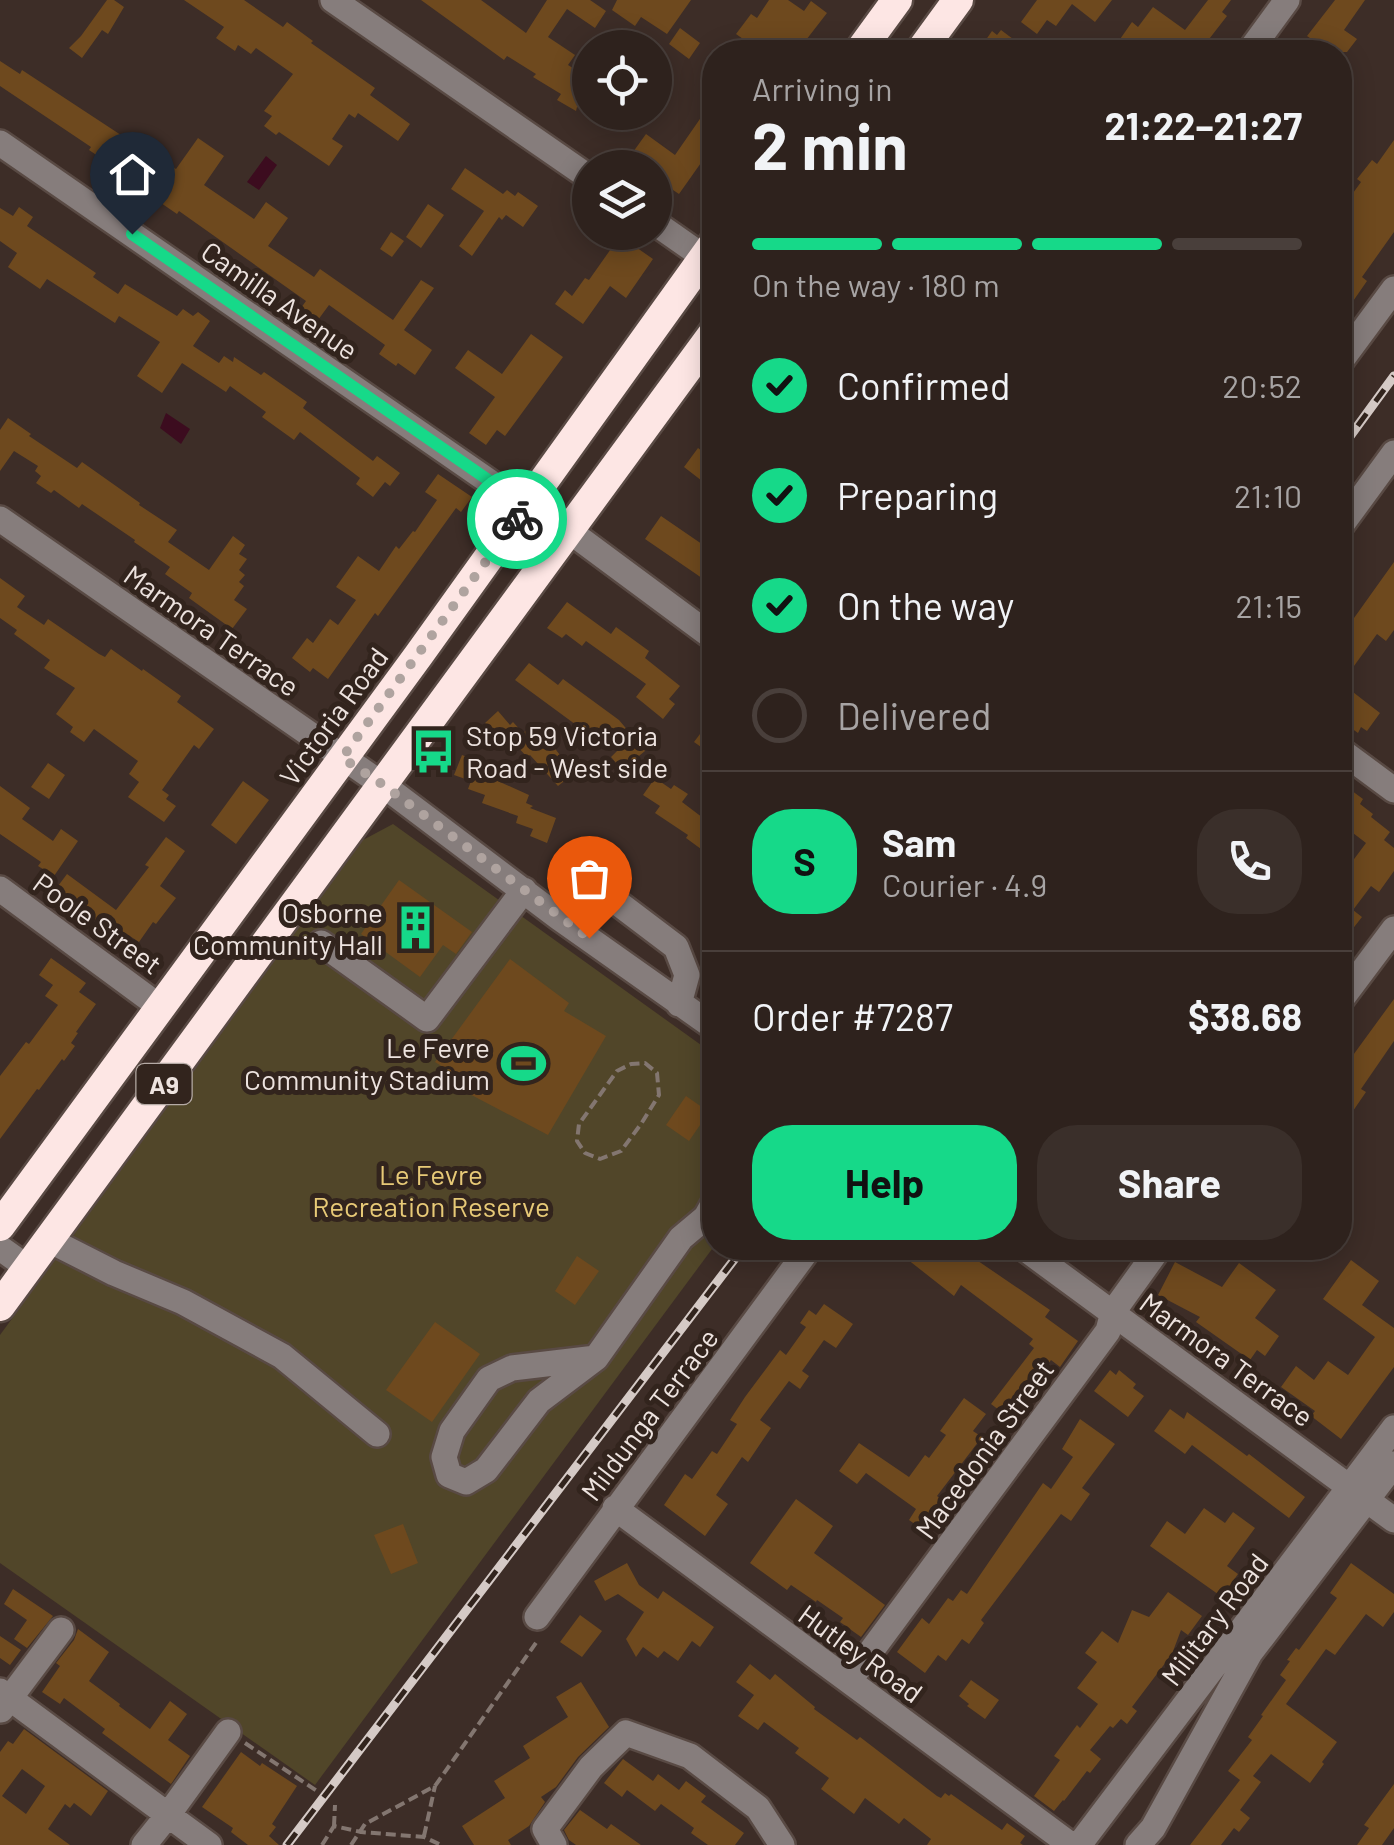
<!DOCTYPE html>
<html lang="en">
<head>
<meta charset="utf-8">
<style>
	:root { --surface:#2e221d; --page:#3a2f2a; --text:#f1f3f6; --muted:#a7a4a4; --line:#493f3b; --accent:#16d989 }
	body { margin:0; font-family:Barlow,sans-serif; background:var(--page); color:var(--text); height:100vh; display:flex; flex-direction:column; font-size:38px; white-space:nowrap }
	* { box-sizing:border-box; margin:0 }
	p { font-size:32px; color:var(--muted) }
	.icon { flex:none; width:55px; height:55px; fill:none; stroke:currentColor; stroke-width:2; stroke-linecap:round; stroke-linejoin:round }
	.map { position:relative; flex:1; overflow:hidden }
	.panel { position:absolute; left:702px; top:40px; width:650px; height:1220px; display:flex; flex-direction:column; background:var(--surface); border-radius:40px; box-shadow:0 5px 25px #0003,0 0 0 2px var(--line) }
	.panel>* { flex:none }
	.fabs { position:absolute; left:572px; top:30px; display:grid; gap:20px }
	.fabs a { display:grid; place-items:center; width:100px; height:100px; border-radius:50%; background:var(--surface); box-shadow:0 5px 25px #0003,0 0 0 2px var(--line); font-size:50px }
	.pin { position:absolute; display:grid; place-items:center; width:85px; height:85px; color:#fff; margin:-102px -42px; border-radius:50% 50% 50% 0; rotate:-45deg; box-shadow:0 0 10px #0007 }
	.pin .icon { rotate:45deg }
	.courier { position:absolute; display:grid; place-items:center; width:100px; height:100px; margin:-50px; border:8px solid #16d989; border-radius:50%; background:#fff; color:#222; box-shadow:0 2px 12px #0007 }
	.summary em { font-style:normal; font-weight:700 }
	.summary div { display:flex; flex-direction:column-reverse }
	.summary { display:flex; align-items:center; justify-content:space-between; height:170px; padding:0 50px }
	h1 { font-size:65px; font-weight:700; line-height:75px }
	.bar { display:grid; grid-template-columns:repeat(4,1fr); gap:15px 10px; align-content:center; height:120px; padding:0 50px }
	.bar i { height:12px; border-radius:8px; background:var(--line) }
	.bar .selected { background:var(--accent) }
	.bar p { grid-column:span 4 }
	.line { display:flex; align-items:center; gap:25px; padding:0 50px; border-top:2px solid var(--line) }
	.line div { flex:1 }
	.round { display:grid; place-items:center; flex:none; width:105px; height:105px; border-radius:40px; background:var(--page) }
	ol { padding:0 50px; list-style:none }
	li { display:flex; align-items:center; gap:30px; height:110px }
	li p { margin-inline-start:auto }
	li .icon { padding:10px; border-radius:50%; background:var(--accent); color:#111; stroke-width:4 }
	li:last-child { color:var(--muted) }
	li i { width:55px; height:55px; border:5px solid var(--line); border-radius:50% }
	.button { display:flex; gap:20px; margin-top:auto; padding:20px 50px }
	.button a { flex:1; height:115px; border-radius:40px; background:var(--accent); color:#111; font-size:40px; font-weight:700; line-height:115px; text-align:center }
	.button a+a { background:var(--page); color:var(--text) }
	.map>svg:first-child { display:block }
	.green { fill:#514629 }
	.water { fill:#3c0c1f }
	.building { fill:#6e491e; fill-rule:evenodd }
	.lines { fill:none; stroke-linecap:round; stroke-linejoin:round }
	.minor-casing { stroke:#594a44; stroke-width:30 }
	.highway-casing { stroke:#594a44; stroke-width:35 }
	.path { stroke:#837670; stroke-width:4; stroke-dasharray:10 5; stroke-linecap:butt }
	.minor { stroke:#867d7c; stroke-width:25 }
	.highway { stroke:#fde6e4; stroke-width:30 }
	.rail-casing { stroke:#d5cac6; stroke-width:9 }
	.rail { stroke:#32241d; stroke-width:5; stroke-dasharray:15; stroke-linecap:butt }
	.done { stroke:#afa39f; stroke-width:10; stroke-dasharray:0 18 }
	.route { stroke:#16d989; stroke-width:12 }
	.labels { text-anchor:middle; dominant-baseline:central; stroke-width:10; stroke-linejoin:round; paint-order:stroke }
	.shield { fill:#32241d; stroke:#b5aaa5; stroke-width:2.5 }
	.shield-label { font-size:25px; font-weight:bold; fill:#ede3df }
	.street-label { font-size:28px; fill:#ede3df; stroke:#32241d }
	.poi-label { font-size:28px; fill:#ede3df; stroke:#32241d; text-anchor:end }
	.park-label { font-size:28px; fill:#e7c977; stroke:#32241d }
</style>
</head>
<body>
<div class="map">
<svg width="1394" height="1845" viewBox="0 0 1394 1845">
	<rect width="100%" height="100%" fill="#3d2d27"/>
	<path class="green" d="M393,824l322,231v190l-400,540 -315,-222v-228l363,-495z"/>
	<path class="water" d="M266,156l11,9 -18,25 -12,-8z
		M166,413l24,16 -9,15 -21,-16z"/>
	<path class="building" d="M107,0h7l10,7 -16,27 -6,-4 -20,28 -13,-10 12,-12z
		M184,0h60l39,27 4,-5 26,19 -2,2 64,45 -5,7 40,29 -12,17 -40,-28 -3,5 -6,-4 -17,25 11,7 -14,20 -50,-34 -3,3 -12,-9 8,-10 -8,-5 29,-37 -37,-26 -5,6 -13,-9 -3,6 -19,-13 8,-11z
		M421,0h60l45,33 21,-33h43l16,11 -11,17 -28,-19 -19,28 27,18 -7,10 22,14v36l-13,-8 -1,4 -19,-11 4,-6 -28,-17 3,-3 -29,-18 -3,4z
		M617,0h74l-24,34 -26,-17 -6,9 -23,-16z
		M769,0h19l16,11 7,-10 16,12 -24,31 -7,-5 -9,13h-43l6,-8 -14,-10 15,-20 6,4z
		M1037,0h75l-17,22 -23,-18 -16,22 -9,-6 -10,14 -16,-12z
		M1208,0h23l-9,12 5,4 -28,36h-66l-15,-10 14,-20 6,5 15,-20 32,23z
		M1335,0h30l-21,30 13,9 -10,13h-17l-23,-16z
		M680,28l20,15 -11,16 -20,-15z
		M1001,30l12,9 -11,13h-21l5,-6 -3,-2 9,-13 5,4z
		M0,61l20,13 2,-4 105,69 2,-3 47,33 22,-31 26,18 -20,29 50,34 12,-17 22,16 -20,28 46,31 6,-8 73,51 28,-40 13,8 -30,42 28,20 -17,25 -17,-12 -2,3 -17,-12 6,-9 -56,-40 -14,19 -17,-12 8,-11 -127,-90 -2,3 -16,-11 2,-3 -74,-50 2,-3 -91,-61z
		M702,116l13,9v12l-6,9 6,5 -8,11 -4,-2 -24,34 -24,-16v-10h-14l-13,-9 18,-25 29,21z
		M1394,140v92l-32,45 5,4 -27,39v-109l21,-29 -4,-3 15,-19 5,4z
		M465,168l38,26 4,-4 8,6 3,-4 20,14 -15,21 -17,-12 -4,5 -3,-3 -27,39 -13,-10 25,-35 -33,-22z
		M428,204l16,11 -23,33 -15,-11z
		M19,207l14,10 -6,9 69,47 -3,4 25,17 7,-10 52,32 6,-7 10,7 5,-4 12,9 -17,25 26,17 5,-7 9,6 1,-5 27,18 3,-3 43,30 -4,6 70,53 4,-5 23,17 -10,13 -5,-4 -12,15 -17,-13 4,-6 -60,-46 -6,8 -32,-23 4,-5 -36,-26 -4,6 -44,-29 -20,30 -25,-17 23,-34 -41,-26 -4,7 -68,-44 -7,10 -32,-22 9,-14 -17,-12v-33l13,8z
		M391,232l13,9 -12,16 -12,-8z
		M620,236l33,23 -27,39 -16,-12 -27,38 -28,-20 10,-14 7,6 13,-18 4,2z
		M531,334l32,23 -58,79 -8,-6 -11,15 -17,-12 26,-36 -40,-29 13,-18 34,24z
		M8,418l23,16 -2,2 48,32 5,-6 58,41 -1,2 38,25 -9,12 41,28 24,-34 12,9 -6,9 8,5 -8,11 6,5 -6,7 5,4 -10,14 13,9 -15,20 -43,-31 3,-5 -27,-19 5,-7 -36,-25 1,-2 -53,-36 -3,4 -25,-18 -3,3 -15,-10 5,-7 -6,-5 3,-5 -24,-15 -14,20v-41z
		M698,448l17,13v30l-31,-24z
		M438,474l34,23 -11,15 -5,-4 -78,108 -3,-3 -47,66 -15,-11 -3,4 -18,-14 15,-20 6,5 17,-24 8,6 18,-25 -20,-13 22,-31 21,15 17,-25 3,3 14,-18 2,1 22,-32 -12,-8z
		M661,516l54,37v34l-70,-48z
		M1394,562v68l-8,11 -9,-7 -23,32 -14,-10v-37l9,6z
		M0,578l25,18 -8,11 27,18 4,-6 51,35 6,3 6,-8 31,22 1,-2 38,27 -4,6 37,27 -15,20 -5,-4 -32,45 7,5 -3,4 10,7 -12,16 -36,-25 11,-15 -10,-8 9,-13 -44,-32 -10,13 -14,-10 3,-5 -17,-13 19,-26 -31,-20 6,-8 -36,-26 3,-4 -17,-12z
		M567,602l44,32 5,-7 33,24 -4,7 35,28 -11,13 6,5 -12,15 -27,-22 10,-13 -60,-43 -4,5 -16,-12 -4,4 -15,-10z
		M529,663l29,22 5,-6 56,41 26,31 -23,19 -11,-13 7,-7 -33,-23 -2,3 -68,-50z
		M1340,682l40,31 -13,18 -6,-4 -3,6 -18,-13z
		M498,711l12,14 3,-3 10,11 6,-5 20,21 4,-3 10,13 4,-3 11,14 -20,16 -28,-31 -3,2 -12,-13 -6,6 -24,-27z
		M715,714v43l-21,-15z
		M462,755l19,7 -3,8 14,5 -1,3 38,17 -3,8 7,3 -3,2 26,10 -9,25 -17,-7 3,-7 -17,-6 2,-7 -36,-13 3,-8 -17,-6 3,-8 -17,-6z
		M48,763l17,12 -16,24 -18,-12z
		M655,778l16,11 3,-4 14,9 -6,8 33,25v23l-10,-8 -4,7 -15,-11 2,-3 -33,-22 5,-7 -17,-11z
		M243,781l26,19 -33,44 -25,-19z
		M1340,782l23,17 -3,5 13,10 -2,3 19,15 -6,8 10,8v23l-15,21 -8,-6 -18,24 9,7 -22,28v-67l26,-35 -26,-20z
		M0,786l30,22 -8,11 31,22 8,-12 17,12 -24,35 -16,-10 3,-4 -41,-28z
		M166,837l19,14 -25,35 16,12 -20,26 -3,-2 -14,20 -17,-11 -9,12 -13,-9 4,-7 -30,-22 -2,4 -20,-15 15,-20 49,36 33,-43 -4,-2z
		M399,880l73,52 -16,22 -13,-9 -23,32 -59,-43z
		M51,958l35,25 -7,9 17,12 -20,28 2,1 -7,10 4,3 -11,15 -2,-2 -23,31 -2,-1 -37,50v-63l26,-34 3,2 29,-39 -13,-9 8,-11 -14,-10z
		M510,959l59,44 -5,8 42,25 -58,99 -88,-46 4,-9 -29,-18z
		M1394,999v42l-33,48 5,3 -26,38v-57z
		M686,1096l23,16 -20,29 -23,-16z
		M893,1248h66l91,62 -5,7 33,24 -18,26 -9,-7 -17,23 3,2 -26,34 -20,-15 43,-56 -5,-4 4,-5 -72,-54 -7,11z
		M577,1256l22,15 -24,34 -20,-14z
		M1351,1260l28,21 -17,24 32,23v39l-53,72 -30,-23 4,-5 -34,-24 15,-21 18,14 14,-19 20,14 27,-38 -52,-38z
		M1175,1262l47,25 17,-24 37,27 -21,28 24,18 -14,20 -8,-6 -7,10 -54,-38 4,-5 -42,-22z
		M824,1304l29,20 -17,24 -12,-8 -22,31 7,5 -9,13 -11,-8 -29,39 11,8 -23,34 -6,-5 -26,38 12,9 -23,32 -41,-31 21,-31 7,5 20,-28 5,3 20,-30 -7,-4 15,-23 35,-47 6,5 20,-28 -6,-4 9,-13 7,5z
		M435,1322l45,32 -48,68 -46,-32z
		M1110,1370l6,5 3,-5 17,14 -3,4 11,8 -16,21 -34,-26z
		M964,1398l22,16 -13,17 9,6 -45,59 10,8 -21,28 -17,-12 7,-11 -50,-36 -9,11 -18,-13 20,-28 50,34 16,-22 4,3 17,-23 -6,-4z
		M1170,1409l14,10 3,-7 60,44 2,-2 56,43 -16,21 -97,-73 -7,9 -31,-23z
		M1080,1419l35,25 -33,44 8,6 -19,27 -10,-7 -80,106 3,3 -15,21 -7,-5 -16,22 -8,-6 -13,18 -28,-21 25,-34 7,6 19,-26 5,3 8,-11 6,4 76,-111 8,6 22,-32 -11,-8z
		M796,1499l37,27 -19,27 71,52 -24,32 -21,-15 3,-4 -26,-18 -1,2 -25,-17 -4,5 -37,-27z
		M1204,1508l21,15 8,-11 22,16 -28,38 11,8 -16,23 -72,-51 17,-25 18,13z
		M403,1524l15,39 -27,11 -17,-39z
		M627,1563l12,22 19,14 5,-8 51,36 -14,20 -8,-6 -14,20 -14,-10 -6,7 -15,-11 -7,10 -10,-18 18,-27 -26,-18 -13,7 -11,-20z
		M1351,1563l43,31v18l-11,15 -17,-13 -31,41 -9,-6 -40,55 51,38 -15,20 2,2 -14,19 -39,-29 -18,22 8,6 -21,28 10,8 -11,14 -5,-4 -13,17h-31l50,-65 -12,-9 24,-31 -4,-3 15,-21 -2,-1 25,-35 -6,-5 10,-14 -3,-1 9,-12 3,2 38,-52 -7,-5z
		M13,1589l40,27 -26,32 -13,-9 13,-19 -23,-16z
		M1168,1592l34,24 -14,19 -7,-5 -9,24 -40,53 5,4 -10,13 -6,-5 -8,9 -3,-2 -20,24 11,9 -11,14 -3,-2 -23,30 -1,-1 -9,11 -20,-15 26,-36 -6,-4 23,-31 3,3 18,-24 -21,-16 20,-26 -12,-9 17,-22 16,12 14,-33 17,7z
		M580,1615l22,16 -20,26 -22,-15z
		M78,1629l31,23 -20,29 31,23 -1,2 31,23 20,-28 17,13 -19,26 22,16 -19,28 -69,-51 3,-4 -41,-31 -4,6 -18,-12 18,-26 -4,-3 18,-23z
		M0,1636l21,14 -11,15 -10,-7z
		M750,1664l20,16 5,-6 40,33 -1,2 43,31 3,-3 77,59 4,2 4,-5 4,3 2,-2 51,36 5,-7 18,13 -5,7 3,2h-96l4,-6 -27,-21 -5,6 -34,-26 -11,16 -33,-25 8,-11 -34,-25 4,-5 -35,-26 -6,8 -20,-14 16,-21 -18,-13z
		M971,1680l28,20 -14,19 -18,-13 2,-2 -10,-8z
		M581,1682l28,45 -31,30 -22,30 -15,10 4,5 -16,24 -21,14 3,5h-37l-12,-19 43,-28 -11,-17 36,-23 -7,-12 45,-29 -12,-20z
		M24,1729l84,62 -17,25 -17,-13 -4,5 -5,-4 -17,25 22,16h-70v-93l8,-11 5,3zM22,1769l23,17 -19,28 -24,-18z
		M241,1752l19,14 2,-3 35,23 -25,38 4,3 -7,9 10,9h-31l-17,-13 2,-4 -31,-21z
		M623,1759l30,22 5,-7 21,16 7,-9 20,15 -5,6 43,31 -9,12h-27l-17,-12 3,-5 -33,-24 -6,7 -28,-21 -5,7 -18,-14z
		M1394,1784v44l-12,17h-25l12,-17 -5,-3z
		M580,1810l27,19 4,-5 30,21h-65l-7,-5 -5,-10z"/>
	<g class="lines">
		<defs>
			<path id="minor" d="M333,0l257,178
				M1249,52l38,-52
				M0,143l526,364
				M655,223l60,42
				M1340,362l54,-73
				M0,519l383,266 175,132 157,111
				M1340,527l54,-74
				M568,530l147,109
				M1340,750l54,40
				M0,889l160,118
				M558,917l21,-23h27l70,53 11,28 -8,29
				M321,943l106,76 97,-129
				M1340,1001l54,-72
				M49,1240l65,33 69,29 99,54 95,78
				M0,1248l28,20
				M1024,1248l370,272
				M596,1358l-84,10 -23,11 -37,52 -8,26 5,18 17,7 20,-12 53,-69 57,-43 85,-120 25,-21 9,-16
				M615,1508l456,337
				M537,1617l272,-369
				M849,1681l259,-350 5,-19 46,-64
				M0,1691l168,124 -24,30
				M1,1710l60,-80
				M209,1845l-41,-30 60,-83
				M554,1845l-9,-16 46,-62 35,-34 64,23 68,52 24,37
				M1079,1845l315,-417
				M1138,1845l15,-17 97,-175 144,-189"/>
			<path id="highway" d="M859,52l38,-52
				M920,52l38,-52
				M0,1226l418,-570 297,-414
				M0,1306l715,-975"/>
		</defs>
		<use href="#minor" class="minor-casing"/>
		<use href="#highway" class="highway-casing"/>
		<path class="path" d="M1346,455l-5,22 7,4
			M645,1063l12,10 2,22 -18,29 -20,27 -21,8 -15,-6 -8,-12 2,-17 38,-53 14,-7z
			M245,1743l72,48
			M334,1826l1,-21
			M424,1836l11,-50
			M322,1845l12,-19 27,6 63,5 17,8
			M351,1845l14,-21 70,-38 103,-146"/>
		<use href="#minor" class="minor"/>
		<use href="#highway" class="highway"/>
		<defs>
			<path id="rail" d="M1340,450l54,-74
				M287,1845l456,-597"/>
		</defs>
		<use href="#rail" class="rail-casing"/>
		<use href="#rail" class="rail"/>
	</g>
	<g class="lines">
		<path class="done" d="M517,519l-175,239 40,26 207,154"/>
		<path class="route" d="M132,234l394,272 -9,13"/>
	</g>
	<defs>
		<symbol id="bus-bare" viewBox="-9 -9 18 18"><path d="M-5-6H5V4H4V6H2V4H-2V6H-4V4H-5ZM-3.5-4V0h7V-4ZM-3.5 1.2v1.5H-2V1.2ZM2 1.2v1.5H3.5V1.2Z" fill="#16d989" stroke="#32241d" stroke-width="2.5" paint-order="stroke"/></symbol>
		<symbol id="building-bare" viewBox="-9 -9 18 18"><path d="M-4-6H4V6H1V3H-1V6H-4ZM-2.5-4.3h1.7v1.8h-1.7ZM.8-4.3h1.7v1.8H.8ZM-2.5-1h1.7V.8h-1.7ZM.8-1h1.7V.8H.8Z" fill="#16d989" stroke="#32241d" stroke-width="2.5" paint-order="stroke"/></symbol>
		<symbol id="stadium-bare" viewBox="-9 -9 18 18"><path d="M0-5a6.5 5 0 1 0 0 10a6.5 5 0 1 0 0-10ZM-3.5-1.8h7v3.6h-7Z" fill="#16d989" stroke="#32241d" stroke-width="2.5" paint-order="stroke"/></symbol>
	</defs>
	<g fill-rule="evenodd">
		<use href="#bus-bare" x="402" y="720" width="63" height="63"/>
		<use href="#building-bare" x="384" y="896" width="63" height="63"/>
		<use href="#stadium-bare" x="492" y="1032" width="63" height="63"/>
	</g>
	<g class="labels">
		<rect class="shield" x="136.5" y="1064" width="55" height="40" rx="8"/>
		<g class="shield-label">
			<text x="164" y="1084">A9</text>
		</g>
		<g class="street-label">
			<text transform="translate(280 300) rotate(35)">Camilla Avenue</text>
			<text transform="translate(212 630) rotate(35)">Marmora Terrace</text>
			<text transform="translate(333 716) rotate(-54)">Victoria Road</text>
			<text transform="translate(98 923) rotate(36)">Poole Street</text>
			<text transform="translate(1227 1359) rotate(36)">Marmora Terrace</text>
			<text transform="translate(649 1414) rotate(-53)">Mildunga Terrace</text>
			<text transform="translate(984 1449) rotate(-54)">Macedonia Street</text>
			<text transform="translate(1214 1619) rotate(-53)">Military Road</text>
			<text transform="translate(861 1653) rotate(36)">Hutley Road</text>
		</g>
		<g class="poi-label">
			<text x="466" y="735" text-anchor="start">Stop 59 Victoria<tspan x="466" dy="32">Road - West side</tspan></text>
			<text x="383" y="912">Osborne<tspan x="383" dy="32">Community Hall</tspan></text>
			<text x="490" y="1047">Le Fevre<tspan x="490" dy="32">Community Stadium</tspan></text>
		</g>
		<g class="park-label">
			<text x="431" y="1174">Le Fevre<tspan x="431" dy="32">Recreation Reserve</tspan></text>
		</g>
	</g>
</svg>
<div class="fabs">
<a><svg class="icon" aria-label="locate" viewBox="0 0 24 24"><circle cx="12" cy="12" r="6"/><path d="M12 2v4M12 18v4M2 12h4M18 12h4"/></svg></a>
<a><svg class="icon" aria-label="layers" viewBox="0 0 24 24"><path d="M12 4l9 5-9 5-9-5zM3 14l9 5 9-5"/></svg></a>
</div>
<div class="pin" style="left:589px;top:938px;background:#ea580c"><svg class="icon" aria-label="bag" viewBox="0 0 24 24"><path d="M5 8h14l-1 12H6zM9 8a3 3 0 0 1 6 0"/></svg></div>
<div class="pin" style="left:132px;top:234px;background:#1f2937"><svg class="icon" aria-label="home" viewBox="0 0 24 24"><path d="M3 11l9-7 9 7M6 9v11h12V9"/></svg></div>
<div class="courier" style="left:517px;top:519px"><svg class="icon" aria-label="bike" viewBox="0 0 24 24"><circle cx="6" cy="16" r="4"/><circle cx="18" cy="16" r="4"/><path d="M6 16l4-8h5l3 8M10 8l3 8H6M13 5h3"/></svg></div>
<section class="panel">
<div class="summary"><div><h1>2 min</h1><p>Arriving in</p></div><em>21:22–21:27</em></div>
<div class="bar"><i class="selected"></i><i class="selected"></i><i class="selected"></i><i></i><p>On the way · 180 m</p></div>
<ol>
<li><svg class="icon" aria-label="check" viewBox="0 0 24 24"><path d="M5 12l5 5 9-10"/></svg>Confirmed<p>20:52</p></li>
<li><svg class="icon" aria-label="check" viewBox="0 0 24 24"><path d="M5 12l5 5 9-10"/></svg>Preparing<p>21:10</p></li>
<li><svg class="icon" aria-label="check" viewBox="0 0 24 24"><path d="M5 12l5 5 9-10"/></svg>On the way<p>21:15</p></li>
<li><i></i>Delivered</li>
</ol>
<div class="line" style="height:180px"><b class="round" style="background:var(--accent);color:#111">S</b><div><b>Sam</b><p>Courier · 4.9</p></div><a class="round"><svg class="icon" aria-label="phone" viewBox="0 0 24 24"><path d="M5 4h4l2 5-3 2q2 4 5 5l2-3 5 2v4C11 20 4 13 5 4z"/></svg></a></div>
<div class="line" style="height:130px"><div>Order #7287</div><b>$38.68</b></div>
<div class="button"><a>Help</a><a>Share</a></div>
</section>
</div>
</body>
</html>
